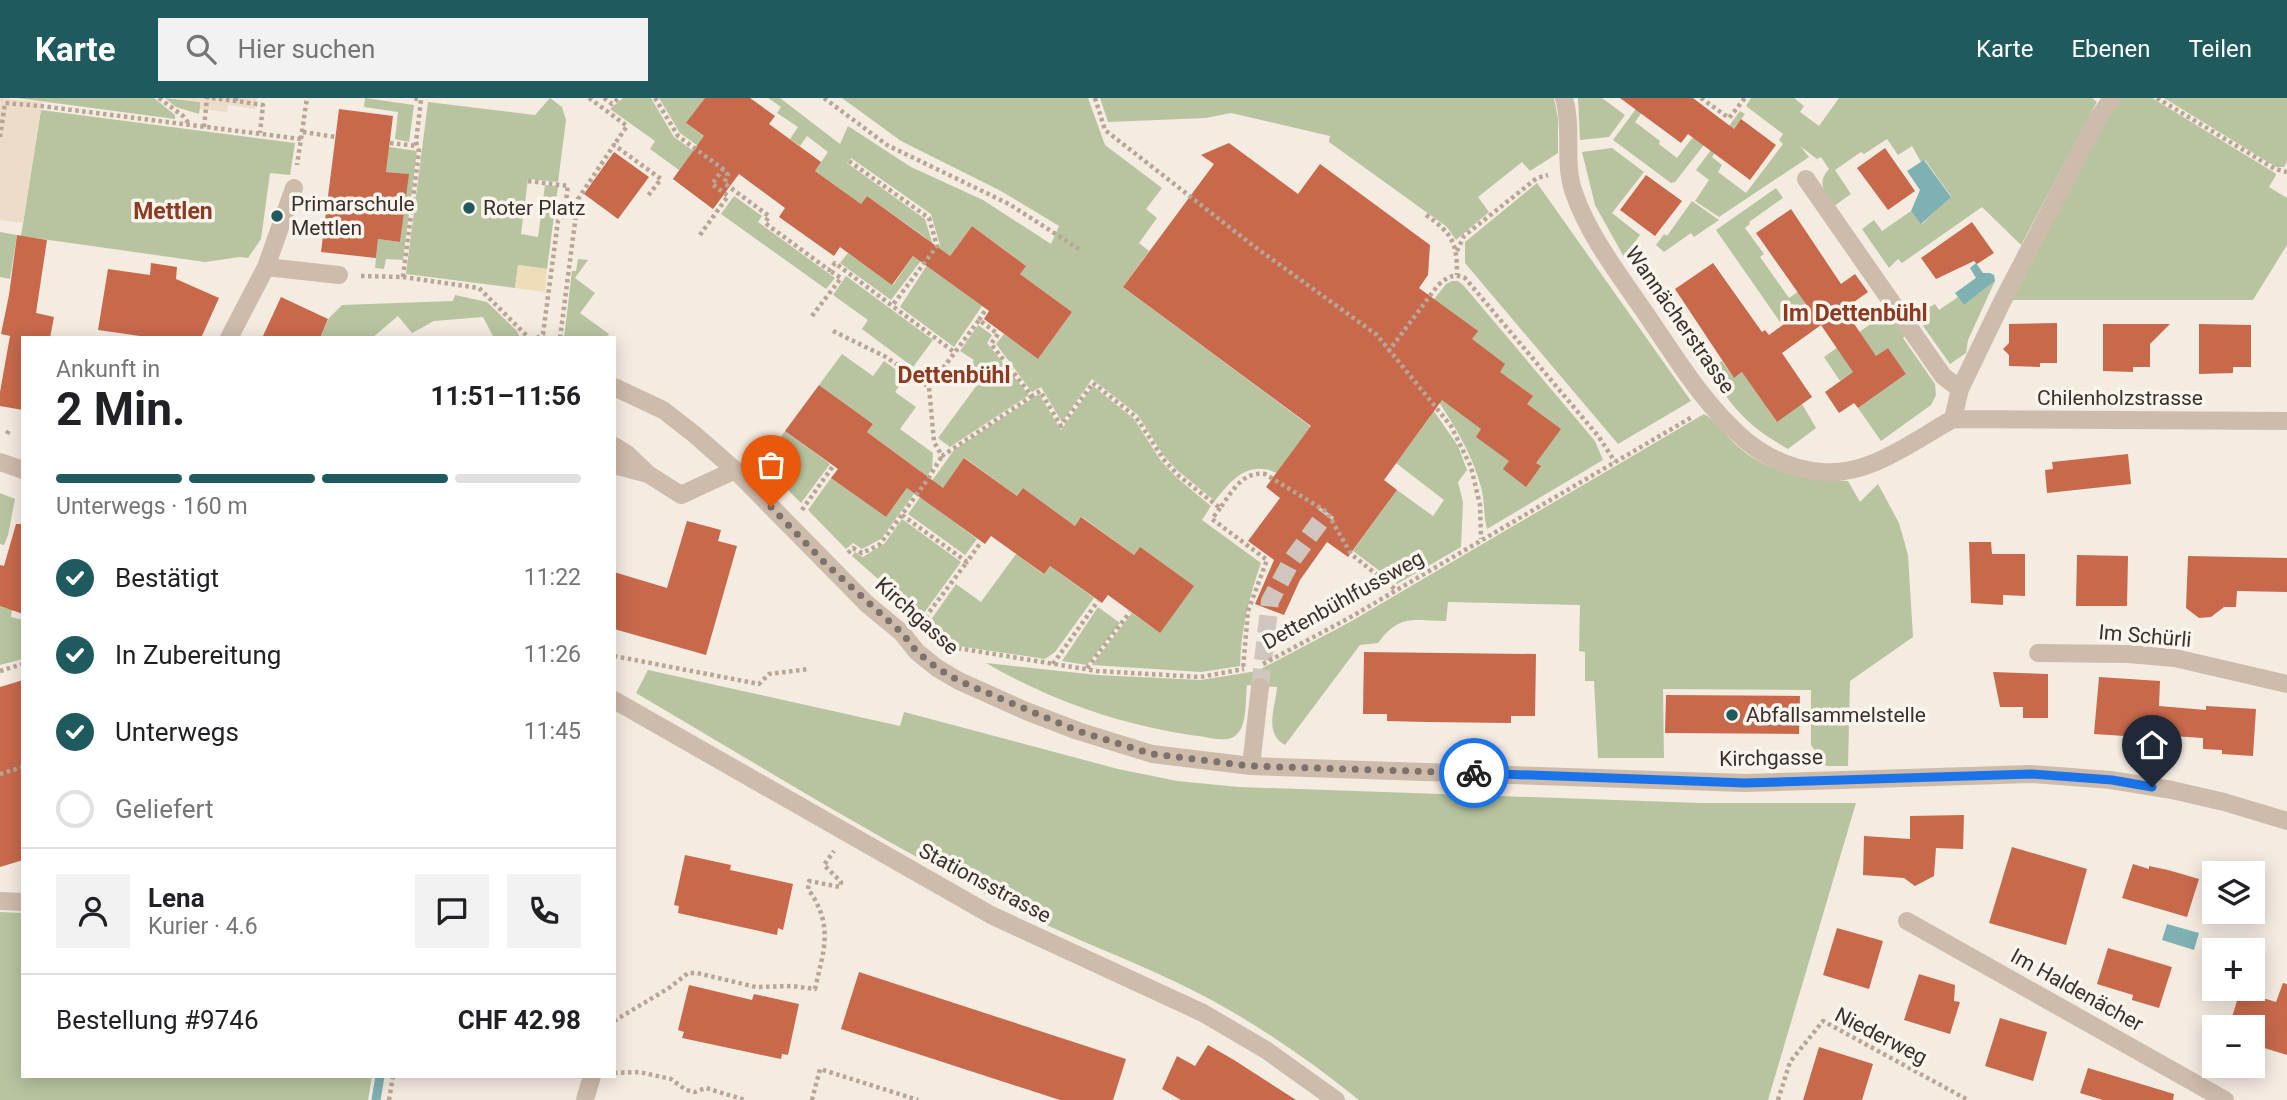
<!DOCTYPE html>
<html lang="de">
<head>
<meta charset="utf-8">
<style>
	:root { --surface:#fff; --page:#f2f2f2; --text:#202124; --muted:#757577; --line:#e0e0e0; --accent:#1f5a5e }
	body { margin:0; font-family:Roboto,sans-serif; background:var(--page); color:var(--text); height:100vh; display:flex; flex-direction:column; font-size:26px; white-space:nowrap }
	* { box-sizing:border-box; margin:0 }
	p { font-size:23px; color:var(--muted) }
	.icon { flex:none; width:38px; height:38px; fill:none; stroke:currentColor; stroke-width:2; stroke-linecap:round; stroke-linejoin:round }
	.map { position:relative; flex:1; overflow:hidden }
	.sheet { position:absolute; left:21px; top:238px; width:595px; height:742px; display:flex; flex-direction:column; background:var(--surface); border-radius:0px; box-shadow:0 4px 18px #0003 }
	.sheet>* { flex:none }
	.controls { position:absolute; left:2202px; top:763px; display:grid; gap:14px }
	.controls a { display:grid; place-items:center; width:63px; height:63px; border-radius:0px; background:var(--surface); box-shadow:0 4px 18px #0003; font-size:35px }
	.pin { position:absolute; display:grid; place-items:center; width:60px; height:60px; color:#fff; margin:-72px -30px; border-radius:50% 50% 50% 0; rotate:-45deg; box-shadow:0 0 7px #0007 }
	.pin .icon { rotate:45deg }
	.courier { position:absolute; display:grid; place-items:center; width:70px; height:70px; margin:-35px; border:5px solid #1a73e8; border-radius:50%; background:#fff; color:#222; box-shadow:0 2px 9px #0007 }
	.overview em { font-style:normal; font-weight:700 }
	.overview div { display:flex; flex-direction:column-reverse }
	.overview { display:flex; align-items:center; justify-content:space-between; height:119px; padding:0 35px }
	h1 { font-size:46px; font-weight:700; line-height:52px }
	.bar { display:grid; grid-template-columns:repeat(4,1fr); gap:10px 7px; align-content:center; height:84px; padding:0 35px }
	.bar i { height:9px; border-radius:5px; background:var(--line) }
	.bar .active { background:var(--accent) }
	.bar p { grid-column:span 4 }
	.line { display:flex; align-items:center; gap:18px; padding:0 35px; border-top:2px solid var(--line) }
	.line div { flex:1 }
	.round { display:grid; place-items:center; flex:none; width:74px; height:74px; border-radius:0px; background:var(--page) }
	ol { padding:0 35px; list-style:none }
	li { display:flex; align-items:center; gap:21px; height:77px }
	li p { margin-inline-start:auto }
	li .icon { padding:7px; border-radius:50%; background:var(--accent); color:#fff; stroke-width:4 }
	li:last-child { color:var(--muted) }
	li i { width:38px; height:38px; border:4px solid var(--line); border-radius:50% }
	header { display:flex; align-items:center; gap:42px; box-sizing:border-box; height:98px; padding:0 35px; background:var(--accent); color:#fff }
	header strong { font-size:33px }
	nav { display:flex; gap:38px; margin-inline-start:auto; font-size:24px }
	.search { width:490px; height:63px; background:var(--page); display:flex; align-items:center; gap:18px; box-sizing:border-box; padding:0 24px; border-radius:0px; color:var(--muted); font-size:26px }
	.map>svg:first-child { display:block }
	.green { fill:#b8c4a0 }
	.sand { fill:#efdcb8 }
	.plaza { fill:#ecdcc8 }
	.water { fill:#7fb0b2 }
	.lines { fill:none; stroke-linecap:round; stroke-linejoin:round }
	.stream { stroke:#7fb0b2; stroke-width:9 }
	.building { fill:#c8694b }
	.minor-tunnel { stroke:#cfc6bd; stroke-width:18; stroke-dasharray:18 9; stroke-linecap:butt }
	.path { stroke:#b9a596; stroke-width:4.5; stroke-dasharray:3.5 3.5; stroke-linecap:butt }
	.minor { stroke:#cdbbac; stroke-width:18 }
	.done { stroke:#7c716b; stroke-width:7; stroke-dasharray:0 12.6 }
	.route { stroke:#1a73e8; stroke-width:9 }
	.poi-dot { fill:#1f5a5e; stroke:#fbf5ee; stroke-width:2.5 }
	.labels { text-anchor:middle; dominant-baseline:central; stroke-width:7; stroke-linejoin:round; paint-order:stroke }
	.poi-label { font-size:21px; fill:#3b302b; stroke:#fbf5ee; text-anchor:start }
	.street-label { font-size:21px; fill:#3b302b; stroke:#fbf5ee }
	.neighbourhood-label { font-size:23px; font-weight:bold; fill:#8c3b22; stroke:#fbf5ee }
</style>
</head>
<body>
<header>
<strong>Karte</strong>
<div class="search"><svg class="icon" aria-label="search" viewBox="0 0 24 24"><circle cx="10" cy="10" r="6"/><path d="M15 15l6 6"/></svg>Hier suchen</div>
<nav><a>Karte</a><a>Ebenen</a><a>Teilen</a></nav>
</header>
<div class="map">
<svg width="2287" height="1002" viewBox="0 0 2287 1002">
	<rect width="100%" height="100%" fill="#f4ebe1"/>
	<path class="green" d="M17,0h137l21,17v4z
		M165,0l36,4 -2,12 -23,-7z
		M365,0l49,7 -5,37 -14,-3 3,-27 -34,-5z
		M550,0l12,9 4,13 -8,62 -30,-3 -7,55 17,3 7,-52 13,1 -11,83 -29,-4 -3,23 -109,-14 22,-172 107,13z
		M623,0h28l23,39 45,32 -11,16 15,11 -10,13 -40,-30 6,-9 -29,-21 5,-8 -45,-32z
		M659,0h46l-18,26 44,32 -8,8 -43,-31z
		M768,0h12l60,46 8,-18 63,41 72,33 68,44 8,-18 -58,-35 -100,-50 -59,-43h246l17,47 57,43 -16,21 11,9 -18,25 10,8 -26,36 191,142 -37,44c-29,-13 -46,7 -62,28l-37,-30 -14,-15 -26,-41 -46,-36 -30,43 -21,-35 -9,5 -36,-48 8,-10 34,25 34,-47 -52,-38 5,-9 -53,-39 -35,47 45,33 -28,41 -54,-40 40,-62 -9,-31 -80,-56 -4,5 78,56 8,26 -42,55 -51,-37 8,-10 45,32 33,-47 -59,-42 -6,8 -46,-33 13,-19 -21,-16 -7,10 -10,-7 8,-12 -21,-14 4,-6z
		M1100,0h454l4,21v34l-28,18 -8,-9 -44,35 11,15 -33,28 -9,-13 -118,-85 1,-6 -99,-23 -25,5 -98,4z
		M1578,0h24l23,17 -16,22 -29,3z
		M1644,0h8l-17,24 25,19 -1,3 18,14 34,-45 11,9 -47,60 -4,1 -58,-43z
		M1751,0h43l10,8 -4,6 19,14 20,-28h253l5,4 -76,143 -39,-38 -80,56 -4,-4 -9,9 -27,-39 12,-9 8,11 29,-20 11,13 29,-28 -26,-36 -4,2 -9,-16 -14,9 -11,-16 -23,15 -3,-2 -26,18 16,24 -17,12c-9,-14 -18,-23 -5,-37l-8,-12 -4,2 -17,-13 9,11 -90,60 -24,-16 14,-21 -13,-10 44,-59 5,3 -33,43 10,8 -4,7 28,21 37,-49 -4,-4 4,-6 -37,-28z
		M2120,0h32l123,75 1,2 -7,12 18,11v47l-34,55h-243l94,-181z
		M2164,0h123v63l-3,6h-8z
		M41,12l254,33 -5,32 -20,-2 -9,66 -13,19 -8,-1 -35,5 -184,-26z
		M389,49l28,4 -14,109 -17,-1 -2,10 -9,-1 3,-29 22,3 8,-68 -22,-2z
		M1612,50l32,24 -32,41 28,22 -16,22 -29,-52 -13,-53z
		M1537,85l154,218 -73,43 -153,-181v-21z
		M1776,90l7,10 -34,24 1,2 -5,4 19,26 -4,3 29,41 41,-29 8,11 -58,42 -64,-92z
		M734,98l28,20 -4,6 77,56 -9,11 -105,-75z
		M1692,103l27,19 -25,17 -3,-4 -27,19 -8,-7 8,-11 3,2z
		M0,134l17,3 -7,44 -10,-2z
		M578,161l10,1 -13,18 20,15 -15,20 29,21 -3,4h-42l8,-67h4z
		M846,178l87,64 -20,27 -51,-38 6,-9 -35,-25z
		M1452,183h6l6,5 131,155 8,19 -116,69c-4,-14 -2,-28 -6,-42 -14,-53 -53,-98 -82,-144l47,-59z
		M1995,183l-27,59 -2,13 -16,11 -27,-38 7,-5 -9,-13 6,-5 3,4 5,-3 4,6 19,-13 6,8z
		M455,197l32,7 30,29 3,7h-26l-11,-21 -49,4 -22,12 -14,-17 -26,22h-52l9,-20 13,-13 111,-4z
		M1889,213l17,24 -3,3 32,46 1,11 -5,10 -50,36 -23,-33 48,-34 -18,-26 -48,33 -16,-24z
		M978,227l14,10 -5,8 42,52 -79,52 -12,-9 47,-64 -14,-10 3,-4 -14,-9z
		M842,256l31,22 11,-15 22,16 -11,15 21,15 -16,22 33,24 -1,16 -51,70 -19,10 -9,-6 -7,6 -38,-39 23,-32 55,39 34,-46 -53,-39 6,-8 -54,-39z
		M1722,263l12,17 17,-12 2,21 23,34 26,-17 14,24 -28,21c-42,-24 -53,-39 -80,-78z
		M1378,280l51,26 29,42 9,24 -9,12 5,20 -2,45 -64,37 -44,-33 44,-61 36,26 11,-16 -48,-37 34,-46z
		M1093,288l41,33 27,42 16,17 34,28 -9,14 59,43c-12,34 -20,66 -21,103l-39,6 -109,-7 40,-52 28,20 -20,-86 -6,8 -52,-38 -7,9 -52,-38 -6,8 -52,-38 -34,47 46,34 -12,16 -57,-41 46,-64 85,-56 22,36z
		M1704,316c13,7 21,21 32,31 32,28 70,36 112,36l12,21 18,-18 21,39 9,32 5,82 -63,44 -2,85h-22l-15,-21v-55l-148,-1 1,69h-66l-4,-77h-9v-29l-6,-1 1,-46 -132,-3 -2,19c-34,0 -45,-8 -68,22l-18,2 -75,100c-22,-12 -9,-39 -8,-58l-30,-2c-2,14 1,42 -12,51 -9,7 -27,1 -37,0 -75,-10 -147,-35 -212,-73l111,12 104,5 56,-9 93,-49z
		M785,333l45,33 -29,39 -35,-35 -1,-7z
		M0,395l15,6 -7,36 -4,10 -4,-1z
		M902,421l59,43 -40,55 -69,-61 3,-4 8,5 22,-14z
		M1016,456l27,20 7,-8 44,32 -39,54 -10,7 -86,-13 -31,-22 28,-40 25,18z
		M0,508l12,4 -1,7 12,3v39l-23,6z
		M1098,509l22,16 -33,42 -25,-4z
		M648,572l252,56 4,-14 214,57 59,12 62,6 462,16h155l-88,297h-409c-55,-44 -113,-84 -177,-115 -49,-24 -101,-43 -150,-67 -136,-68 -265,-148 -396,-225z
		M0,814l23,1v163h349l-4,24h-368z"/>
	<path class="sand" d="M518,167l29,4 -2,23 -30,-4z"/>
	<path class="plaza" d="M0,0l42,4 -19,121 -23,-3z
		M173,0h84l-2,11 -27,-4 -1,7 -27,-3v-7z"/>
	<path class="water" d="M1924,62l27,37 -30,27 -10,-13 9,-21 -13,-19z
		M1976,165l7,10h7l4,2 1,6 -31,24 -9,-12 21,-15 -6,-10z
		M2167,826l32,9 -5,17 -32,-10z"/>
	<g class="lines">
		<path class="stream" d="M376,1002l4,-24"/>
	</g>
	<path class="building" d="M705,0h45l25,18 -6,8 52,38 -6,9 46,33 6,-8 83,60 22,-30 54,40 -6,8 52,38 -34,47 -54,-40 5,-8 -76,-55 -21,29 -52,-38 -6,9 -55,-39 6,-9 -46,-34 -26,35 -40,-30 31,-43 -18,-13z
		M1620,0h73l41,31 7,-10 35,26 -26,35 -62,-46 -7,9z
		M339,11l54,7 -7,56 23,2 -9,68 -22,-3 -2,19 -55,-6z
		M1229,45l69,51 22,-30 110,81 -2,30 -9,13 59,43 -6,8 33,25 -5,8 33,24 -6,8 34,25 -25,34 5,3 -15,21 -23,-18 6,-8 -33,-24 5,-8 -39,-29 -58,80 13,10 -49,67 -21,-15 -27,38 -16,35 -29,-11 19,-44 -26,-19 32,-43 -14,-11 45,-61 -188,-139 91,-123 -13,-9z
		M1885,50l30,43 -27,19 -31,-42z
		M614,54l35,25 -31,42 -34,-25z
		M1646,77l36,26 -27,35 -35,-26z
		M1791,111l50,75 14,-10 13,18 -24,17 32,47 12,-8 18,26 -48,34 -4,-5 -15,10 -14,-21 28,-20 -32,-47 -39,28 30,44 -35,25 -35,-50 -8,6 -59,-89 38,-26 49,69 3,-2 4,5 39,-28 -52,-74z
		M1972,124l22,31 -17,11 -3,-3 -38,18 -15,-21z
		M17,137l30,5 -11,73 18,4 -4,21h-27v72l-23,-4v-14l10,-56 -9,-2 8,-39z
		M151,165l26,4 -1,12 43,19 -18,40h-47l-56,-8 10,-61 42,6z
		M281,199l47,22 -8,19h-58z
		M2057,225v40h-17v4l-31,-1v-11l-6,-6 6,-6v-19z
		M2103,226h67l-20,20v23h-17v5l-30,-1z
		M2199,226l52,1v42h-18v6l-34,1z
		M819,287l54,39 -6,8 76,56 21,-30 53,38 6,-8 52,38 6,-9 53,38 6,-8 54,39 -34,47 -52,-38 -6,8 -52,-37 -6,8 -53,-38 -6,8 -78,-56 -21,29 -55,-39 7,-9 -53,-38z
		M2128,356l3,30 -84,9 -2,-23 8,-1 -1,-7z
		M687,423l34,9 -3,11 19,5 -31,109 -92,-26v-57l53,16z
		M16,426h7v90l-23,-8v-41l4,1z
		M1969,444h22l1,12h33v42l-22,-1v10l-32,-2z
		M2077,457l51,1 -1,50h-51z
		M2188,458l99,2v34l-50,-1 -1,16h-12l-13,10 -12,1 -13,-10z
		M1364,554l172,2 -1,62h-24v7l-84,-1 -40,-1v-7h-24z
		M1993,574l55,2v44h-25v-11h-23z
		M2099,579l61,4 -1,25 47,4v-4l50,3 -3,47 -31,-2v-4l-19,-1v-11l-46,-3 -1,3 -62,-4z
		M23,582v180l-23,7v-180z
		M1666,597l134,1 -1,38 -134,-1z
		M1964,717l-1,34 -27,-1 -2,28 -19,10 -11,-8 -41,-3 1,-39 46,3v-23z
		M2012,749l75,22 -21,76 -77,-22z
		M685,757l46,10 -1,5 63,14 -10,46 -5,-2 -1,7 -99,-22 1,-7 -5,-1z
		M2133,766l16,5v-3l19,4 31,9 -12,38 -65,-19z
		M1837,830l46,13 -14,48 -46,-14z
		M2108,850l64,19 -13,41 -27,-8 1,-5 -36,-11z
		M859,874l267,87 -13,41h-53l-219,-71z
		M1919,876l36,11 -1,16 6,1 -10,32 -46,-14z
		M2283,885l4,1v71l-26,-8 3,-9 -12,-3v-8h-23l11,-36 36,11z
		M689,887l63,15 2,-6 45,10 -11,51 -6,-1 -1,5 -99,-21 2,-6 -6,-2z
		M2000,920l47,14 -14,49 -48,-15z
		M1208,947l26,15 62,40h-115l-19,-11 15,-33 18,10z
		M1819,949l54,17 -11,36h-59z
		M2088,970l86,26 -1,6h-70l-23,-7z"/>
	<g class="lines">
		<path class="minor-tunnel" d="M1260,589l10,-86 22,-41 35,-48"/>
		<path class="path" d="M159,0l24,18 7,9
			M212,0l24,3
			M236,0v3l27,4 -3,28
			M589,0l38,28 -13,19
			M604,0l8,6 7,-6
			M655,0l23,38 45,33 5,6 -4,8 45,33 -4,7 64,47 6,-7 119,89
			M824,0l63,47 122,59 70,45
			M1095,0l10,32 146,114 126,91 74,91 20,41 9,38 1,34
			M1701,0l28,20 16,-20
			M2157,0l118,71 12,3
			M204,29l3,-29
			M303,34l33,5
			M0,39l5,-34 36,3 260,33 -4,26
			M301,41l6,-41
			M390,45l28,3
			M849,63l80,57 8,28 -45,60
			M528,83l40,5 -4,29 -6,6 -15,113 -6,4
			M1426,117c27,19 31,28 31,60
			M700,137l28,-39 -16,-12 11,-15
			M1457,153l7,-15 73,-58 11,-3
			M361,178l42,1 76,11 50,50
			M403,179l16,-126 -3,-9 5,-42 -8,-2
			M812,218l29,-38 -12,-8
			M979,222l7,-11
			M833,233l53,26 43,30
			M560,240l18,-139 36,-54 47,34 -14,18
			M1388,254l50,-67c10,-8 15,-12 27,-7l134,159 16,25
			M1032,298l-90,60 -8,-14 -5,-55 50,-67 19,14 -7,10 41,52 8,-5 21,35 32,-43 43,34 28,43 15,16 41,32c12,-16 22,-37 45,-34l62,38 24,42 45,36
			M7,336l2,-4
			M1220,410l-8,11 55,41 -19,51 -5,58
			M802,412l31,-44
			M902,417l65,47 14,-20
			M848,455l5,-5 9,5 17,-8 8,-10 41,-56 14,-23
			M921,525l46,-61
			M951,549l146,24 103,6 44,-8
			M614,558l145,28 10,-10 40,-5
			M1053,566l45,-63
			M1263,566l86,-46 343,-201
			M1087,570l43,-56
			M0,573l23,-7
			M0,676l23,-7
			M614,923l55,-33 19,-15h9l59,14 36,-1 23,3c9,-40 19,-64 -7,-100l1,-8 31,6 1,-5 -17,-17 10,-14
			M614,975l25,-1 32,7 15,11 9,2 11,-4 39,12
			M389,1002l4,-24
			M812,1002l8,-31 98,31
			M1778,1002l12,-38 33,-41 145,79"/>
		<path class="minor" d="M1564,0c9,30 -1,64 10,95 15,43 44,80 70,118 31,45 59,93 101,129 22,18 49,30 77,32 48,4 91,-31 131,-53l7,-30 42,-87 95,-182 15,-22
			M1806,81l137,197 17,13
			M266,169l73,8
			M229,240l37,-71 28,-79
			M614,289l49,23 31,24 41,36 132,134 35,29 15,19 20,16 22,13 67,30 52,20 74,23 99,12 494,17 286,-9 80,6 61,10 52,12 63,19
			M1953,321l334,2
			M614,348l13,8 19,18
			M0,364l23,8
			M614,367l34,9 33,21 54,-25
			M2038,555l90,1 47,4 112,26
			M614,602l377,215 212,98 63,37 70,50
			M1251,668l9,-79
			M0,803l23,1
			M1907,823l318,179
			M585,1002l7,-24"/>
	</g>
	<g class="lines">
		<path class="done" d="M771,409l55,57 76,69 15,19 20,16 22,13 119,50 74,23 99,12 223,7"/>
		<path class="route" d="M1474,675l271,10 286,-9 81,6 40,7"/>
	</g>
	<g class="poi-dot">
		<circle cx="469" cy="110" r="7"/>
		<circle cx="277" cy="118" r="7"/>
		<circle cx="1732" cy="617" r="7"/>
	</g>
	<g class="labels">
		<g class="poi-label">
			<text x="291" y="106">Primarschule<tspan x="291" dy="24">Mettlen</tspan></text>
			<text x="483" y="110">Roter Platz</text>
			<text x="1746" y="617">Abfallsammelstelle</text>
		</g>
		<g class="street-label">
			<text transform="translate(1680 222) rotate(55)">Wannächerstrasse</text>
			<text x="2120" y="300">Chilenholzstrasse</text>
			<text transform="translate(1343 502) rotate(-29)">Dettenbühlfussweg</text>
			<text transform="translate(917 518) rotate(42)">Kirchgasse</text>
			<text transform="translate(2145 538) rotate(5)">Im Schürli</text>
			<text transform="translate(1771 660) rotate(-1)">Kirchgasse</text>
			<text transform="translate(985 785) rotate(28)">Stationsstrasse</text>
			<text transform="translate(2077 892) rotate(29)">Im Haldenächer</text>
			<text transform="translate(1881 938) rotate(27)">Niederweg</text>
		</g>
		<g class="neighbourhood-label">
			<text x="173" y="113">Mettlen</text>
			<text x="1855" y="215">Im Dettenbühl</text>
			<text x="954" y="277">Dettenbühl</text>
		</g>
	</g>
</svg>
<div class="controls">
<a><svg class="icon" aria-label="layers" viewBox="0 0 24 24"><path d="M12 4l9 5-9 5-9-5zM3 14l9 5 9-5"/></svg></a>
<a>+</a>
<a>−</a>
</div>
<div class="pin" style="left:771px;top:409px;background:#ea580c"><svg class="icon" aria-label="bag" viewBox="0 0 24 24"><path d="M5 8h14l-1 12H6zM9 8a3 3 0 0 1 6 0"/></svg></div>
<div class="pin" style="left:2152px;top:689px;background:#1f2937"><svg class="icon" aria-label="home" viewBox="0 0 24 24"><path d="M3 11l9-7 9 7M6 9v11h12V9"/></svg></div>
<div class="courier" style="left:1474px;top:675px"><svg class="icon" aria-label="bike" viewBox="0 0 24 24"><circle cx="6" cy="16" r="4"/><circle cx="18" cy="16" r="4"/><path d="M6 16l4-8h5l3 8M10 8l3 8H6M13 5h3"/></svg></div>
<section class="sheet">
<div class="overview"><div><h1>2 Min.</h1><p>Ankunft in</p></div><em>11:51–11:56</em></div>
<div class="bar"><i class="active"></i><i class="active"></i><i class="active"></i><i></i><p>Unterwegs · 160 m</p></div>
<ol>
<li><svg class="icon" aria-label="check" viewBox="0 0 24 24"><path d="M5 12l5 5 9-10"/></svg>Bestätigt<p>11:22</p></li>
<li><svg class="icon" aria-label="check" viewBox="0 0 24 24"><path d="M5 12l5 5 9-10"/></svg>In Zubereitung<p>11:26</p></li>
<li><svg class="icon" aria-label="check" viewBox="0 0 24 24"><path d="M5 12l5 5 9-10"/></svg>Unterwegs<p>11:45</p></li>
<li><i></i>Geliefert</li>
</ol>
<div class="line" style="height:126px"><a class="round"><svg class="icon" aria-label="person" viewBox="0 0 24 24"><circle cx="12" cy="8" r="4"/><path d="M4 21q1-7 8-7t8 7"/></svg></a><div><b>Lena</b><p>Kurier · 4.6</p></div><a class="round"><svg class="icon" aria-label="chat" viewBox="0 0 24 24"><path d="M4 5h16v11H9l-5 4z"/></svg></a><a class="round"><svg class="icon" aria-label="phone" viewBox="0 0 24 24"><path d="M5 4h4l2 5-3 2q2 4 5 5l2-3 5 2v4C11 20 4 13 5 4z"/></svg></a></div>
<div class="line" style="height:91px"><div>Bestellung #9746</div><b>CHF 42.98</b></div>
</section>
</div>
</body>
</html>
